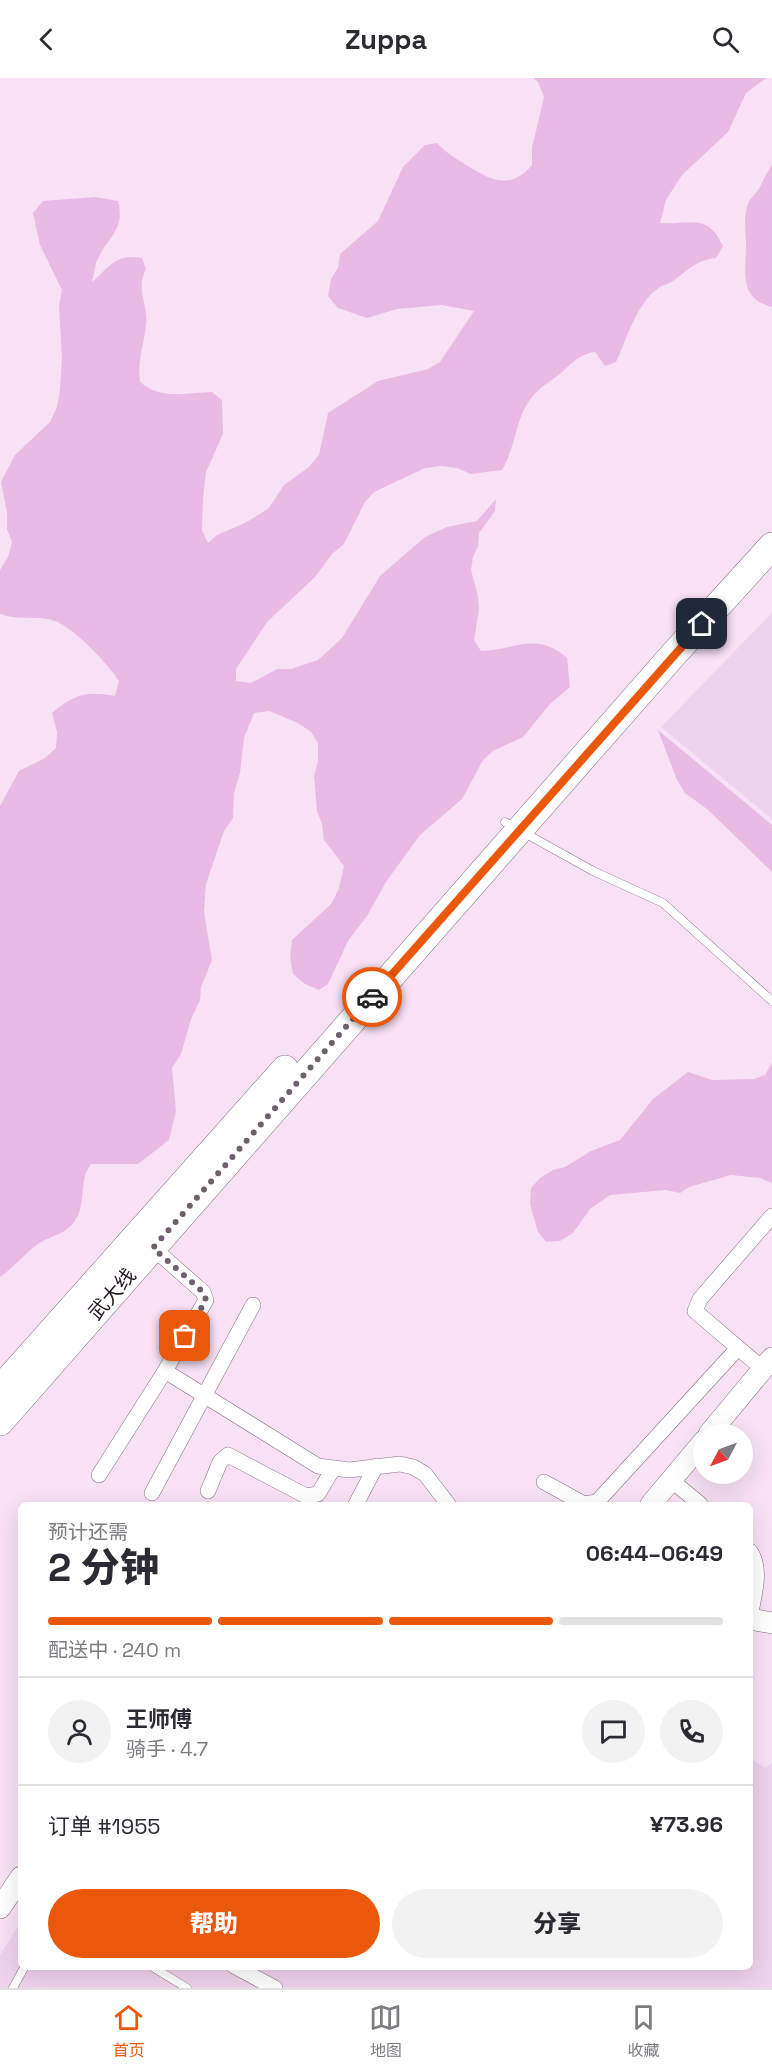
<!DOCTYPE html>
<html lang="zh">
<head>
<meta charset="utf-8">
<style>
	:root { --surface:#fff; --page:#f2f2f3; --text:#2b2b33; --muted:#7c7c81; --line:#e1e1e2; --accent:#ea580c }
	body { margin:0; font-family:"Space Grotesk","Noto Sans SC",sans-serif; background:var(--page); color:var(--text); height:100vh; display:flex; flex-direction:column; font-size:22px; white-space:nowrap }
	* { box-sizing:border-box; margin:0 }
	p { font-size:20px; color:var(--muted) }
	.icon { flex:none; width:33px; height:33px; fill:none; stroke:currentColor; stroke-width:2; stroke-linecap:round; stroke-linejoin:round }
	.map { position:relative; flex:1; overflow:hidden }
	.drawer { position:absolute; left:18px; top:1424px; width:735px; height:468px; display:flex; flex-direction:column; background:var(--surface); border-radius:9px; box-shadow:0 6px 24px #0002 }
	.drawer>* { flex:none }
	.needle { width:39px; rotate:229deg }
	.buttons { position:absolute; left:693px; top:1346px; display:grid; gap:12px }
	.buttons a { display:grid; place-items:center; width:60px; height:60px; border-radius:50%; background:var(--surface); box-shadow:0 6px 24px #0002; font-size:30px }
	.pin { position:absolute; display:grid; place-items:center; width:51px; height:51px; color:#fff; margin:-26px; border-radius:12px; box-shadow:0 3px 9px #0006 }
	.courier { position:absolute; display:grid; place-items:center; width:60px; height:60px; margin:-30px; border:4px solid #ea580c; border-radius:50%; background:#fff; color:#222; box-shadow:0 2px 8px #0007 }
	.summary em { font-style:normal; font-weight:800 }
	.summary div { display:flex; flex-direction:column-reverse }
	.summary { display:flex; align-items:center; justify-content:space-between; height:102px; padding:0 30px }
	h1 { font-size:39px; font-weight:800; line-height:45px }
	.bar { display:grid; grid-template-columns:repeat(4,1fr); gap:9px 6px; align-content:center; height:72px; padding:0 30px }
	.bar i { height:8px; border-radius:4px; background:var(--line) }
	.bar .selected { background:var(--accent) }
	.bar p { grid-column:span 4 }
	.line { display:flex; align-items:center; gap:15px; padding:0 30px; border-top:2px solid var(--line) }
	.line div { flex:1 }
	.round { display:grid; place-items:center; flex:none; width:63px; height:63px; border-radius:32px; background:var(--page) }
	.primary-button { display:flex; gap:12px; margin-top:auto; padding:12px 30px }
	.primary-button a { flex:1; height:69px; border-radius:36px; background:var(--accent); color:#fff; font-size:24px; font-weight:800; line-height:69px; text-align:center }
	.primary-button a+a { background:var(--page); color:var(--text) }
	header { display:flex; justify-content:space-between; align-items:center; height:78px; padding:0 30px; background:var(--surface); font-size:27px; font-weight:800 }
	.dock { display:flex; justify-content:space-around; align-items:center; height:84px; border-top:2px solid var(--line); background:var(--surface); font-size:16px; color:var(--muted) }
	.dock a { display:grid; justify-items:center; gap:3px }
	.dock .selected { color:var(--accent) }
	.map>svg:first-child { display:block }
	.built { fill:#efd2eb }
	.green { fill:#e9bae4 }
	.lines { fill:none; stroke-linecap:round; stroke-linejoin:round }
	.lane-casing { stroke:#846f81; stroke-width:9 }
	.street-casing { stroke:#846f81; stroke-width:16 }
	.secondary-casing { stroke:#846f81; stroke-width:22 }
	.highway-casing { stroke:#846f81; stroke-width:28 }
	.lane { stroke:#fff; stroke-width:8 }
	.street { stroke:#fff; stroke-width:15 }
	.secondary { stroke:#fff; stroke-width:21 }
	.highway { stroke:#fff; stroke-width:27 }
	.done { stroke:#6e606c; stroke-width:6; stroke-dasharray:0 10.8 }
	.route { stroke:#ea580c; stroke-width:8 }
	.labels { text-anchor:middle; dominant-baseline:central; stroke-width:6; stroke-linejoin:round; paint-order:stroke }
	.street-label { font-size:20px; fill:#231a22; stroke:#fff }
</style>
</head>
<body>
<header><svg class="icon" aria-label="back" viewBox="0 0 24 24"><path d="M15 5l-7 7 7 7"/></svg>Zuppa<svg class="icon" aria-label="search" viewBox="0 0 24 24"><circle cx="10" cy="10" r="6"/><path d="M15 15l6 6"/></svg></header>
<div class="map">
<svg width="772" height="1910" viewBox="0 0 772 1910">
	<rect width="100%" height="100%" fill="#f8e1f5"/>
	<path class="built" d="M772,535v206l-111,-92z
		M750,1681l16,9 6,-5v225h-772v-33l21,-33v44h729z"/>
	<path class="green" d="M533,0h233l-20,15 -18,39 -46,43 -16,25 -6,23c31,2 47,-11 63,23l-7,12c-22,3 -26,11 -43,23 -4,3 -9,3 -13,6 -24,16 -32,50 -44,75l-11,4 -10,-14c-15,2 -23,11 -34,21 -10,8 -21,14 -29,24 -17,21 -16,50 -30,73l-31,4 -14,-6 -16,-2 -16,2 -51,24 -9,10 -21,42 -12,10 -17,23 -48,45 -31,47v12l15,2 26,-14h14l27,-9 24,-22 38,-62 45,-39 22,-10 30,-6 19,-22 -1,12 -16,22 -1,13 -5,11 -2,13 7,26 1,14 -5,30 7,11c34,-1 56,-20 86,7l3,29 -20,17 -27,33 -30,14 -10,9 -21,39 -42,36 -34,47 -19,34 -19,25 -20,43 -9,6 -14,-6 -12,-10 -3,-17 2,-17 40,-37 7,-15 5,-22 -20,-26 -2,-16 -5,-13 -3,-35 4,-15v-18l-7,-11 -13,-9 -29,-12 -15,2 -10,25 -4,35 -6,20 -1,25 -9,13 -18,53 -2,28 8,48 -11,27 -1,13 -9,19 -10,35 -9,14 4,43 -7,29 -31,24h-47c-11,14 -6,32 -12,49 -8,19 -20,20 -36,28 -15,8 -28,26 -43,36v-471l19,-35 26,-13 11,-10 1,-16 -5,-19c23,-19 34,-22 63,-17l4,-15c-9,-15 -46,-54 -64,-60 -17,-6 -37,0 -55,-7v-44l8,-13 4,-15 -5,-13v-17l-6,-30 14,-27 35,-33 7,-15 3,-17 2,-31 -3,-53 3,-16 -22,-45 -7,-32 10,-12 52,-4 23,4c8,30 -12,37 -22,62 -2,6 -2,13 -4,19 17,-14 23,-29 50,-24l4,11c-11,20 3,36 0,56 -2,20 -9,37 -6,57 21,18 45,11 72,10l10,8 1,34 -17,38 -3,26 -1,32 6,13 9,-8 28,-12 24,-15 15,-23 25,-18 10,-12 9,-42 50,-32 50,-12 12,-7 34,-51 -32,-6 -45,4 -30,9 -29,-10 -10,-12 3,-17 7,-11 2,-14 38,-33 25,-54 22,-22 12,-2c10,11 20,16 31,23 24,15 43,24 64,-1v-17l12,-51 -6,-15z
		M772,86v143c-34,-9 -26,-35 -26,-61 0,-14 -3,-29 2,-42 2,-6 8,-10 11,-15 4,-9 8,-16 13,-25z
		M658,652l114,95v47l-65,-63 -22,-16 -8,-13z
		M772,985v120l-12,-5 -29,-3 -42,12 -9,6 -14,-3 -56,5 -20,14 -17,24 -13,8 -14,1 -8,-10 -8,-28 1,-16 9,-10 13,-8 12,-3 26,-16 29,-11 33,-41 35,-27 24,8 42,-1 11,-4z"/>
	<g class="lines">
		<defs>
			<path id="lane" d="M505,744l88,49 70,32 109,98
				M151,1888l36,22
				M13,1910l12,-22"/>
			<path id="street" d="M763,1291l-68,-58 5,-12 72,-83
				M165,1293l153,95 31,4 51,-6 13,3 12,7 23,30
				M99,1397l66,-104 41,-71 -3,-8 -50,-44
				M671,1402l29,24
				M544,1404l40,22 13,-2 141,-154
				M208,1413l12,-29 8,-7 78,41 12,-2 15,-25
				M152,1415l101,-188
				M356,1426l20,-38
				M750,1473c13,19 3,46 0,67
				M234,1888l41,22"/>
			<path id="secondary" d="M709,1356l63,-76
				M651,1426l53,-63
				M750,1541l22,4
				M0,1830l21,-31"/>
			<path id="highway" d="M0,1311l285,-320
				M0,1344l673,-767 99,-109"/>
		</defs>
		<use href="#lane" class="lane-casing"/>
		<use href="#street" class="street-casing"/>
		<use href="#secondary" class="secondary-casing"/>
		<use href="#highway" class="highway-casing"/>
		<use href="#lane" class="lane"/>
		<use href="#street" class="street"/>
		<use href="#secondary" class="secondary"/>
		<use href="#highway" class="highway"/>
	</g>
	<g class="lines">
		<path class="done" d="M185,1258l21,-36 -3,-8 -50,-44 219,-251"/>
		<path class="route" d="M372,919l330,-373"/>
	</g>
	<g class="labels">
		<g class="street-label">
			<text transform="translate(112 1216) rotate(-49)">武大线</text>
		</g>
	</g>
</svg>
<div class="buttons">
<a><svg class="needle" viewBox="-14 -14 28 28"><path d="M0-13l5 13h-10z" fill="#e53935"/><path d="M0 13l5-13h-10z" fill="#7c7c81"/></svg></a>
</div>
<div class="pin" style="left:185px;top:1258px;background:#ea580c"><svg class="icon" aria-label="bag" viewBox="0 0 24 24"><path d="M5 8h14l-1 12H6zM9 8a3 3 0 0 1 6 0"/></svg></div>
<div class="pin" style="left:702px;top:546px;background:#1f2937"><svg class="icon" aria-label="home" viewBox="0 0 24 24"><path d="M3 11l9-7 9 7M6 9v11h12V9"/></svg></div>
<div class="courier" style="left:372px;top:919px"><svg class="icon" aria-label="car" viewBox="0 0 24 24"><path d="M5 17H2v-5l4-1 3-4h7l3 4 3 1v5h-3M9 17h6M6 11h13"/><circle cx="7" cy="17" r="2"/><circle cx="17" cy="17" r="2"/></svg></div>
<section class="drawer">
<div class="summary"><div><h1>2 分钟</h1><p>预计还需</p></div><em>06:44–06:49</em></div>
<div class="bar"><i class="selected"></i><i class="selected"></i><i class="selected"></i><i></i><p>配送中 · 240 m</p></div>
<div class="line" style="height:108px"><a class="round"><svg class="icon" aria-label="person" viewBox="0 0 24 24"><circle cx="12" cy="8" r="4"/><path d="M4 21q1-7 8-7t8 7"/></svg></a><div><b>王师傅</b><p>骑手 · 4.7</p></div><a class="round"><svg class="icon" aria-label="chat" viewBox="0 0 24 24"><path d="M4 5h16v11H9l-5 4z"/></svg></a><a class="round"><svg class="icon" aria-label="phone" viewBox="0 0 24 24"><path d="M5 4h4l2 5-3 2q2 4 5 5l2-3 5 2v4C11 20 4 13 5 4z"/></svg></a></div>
<div class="line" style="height:78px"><div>订单 #1955</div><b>¥73.96</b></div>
<div class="primary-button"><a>帮助</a><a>分享</a></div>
</section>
</div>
<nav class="dock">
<a class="selected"><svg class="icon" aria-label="home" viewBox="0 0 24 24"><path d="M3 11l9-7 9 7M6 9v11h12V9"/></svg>首页</a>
<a><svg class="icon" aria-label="map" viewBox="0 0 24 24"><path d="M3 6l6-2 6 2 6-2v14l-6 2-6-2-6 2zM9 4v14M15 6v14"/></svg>地图</a>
<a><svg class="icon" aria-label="saved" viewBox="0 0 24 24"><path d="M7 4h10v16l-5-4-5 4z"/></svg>收藏</a>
</nav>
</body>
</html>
